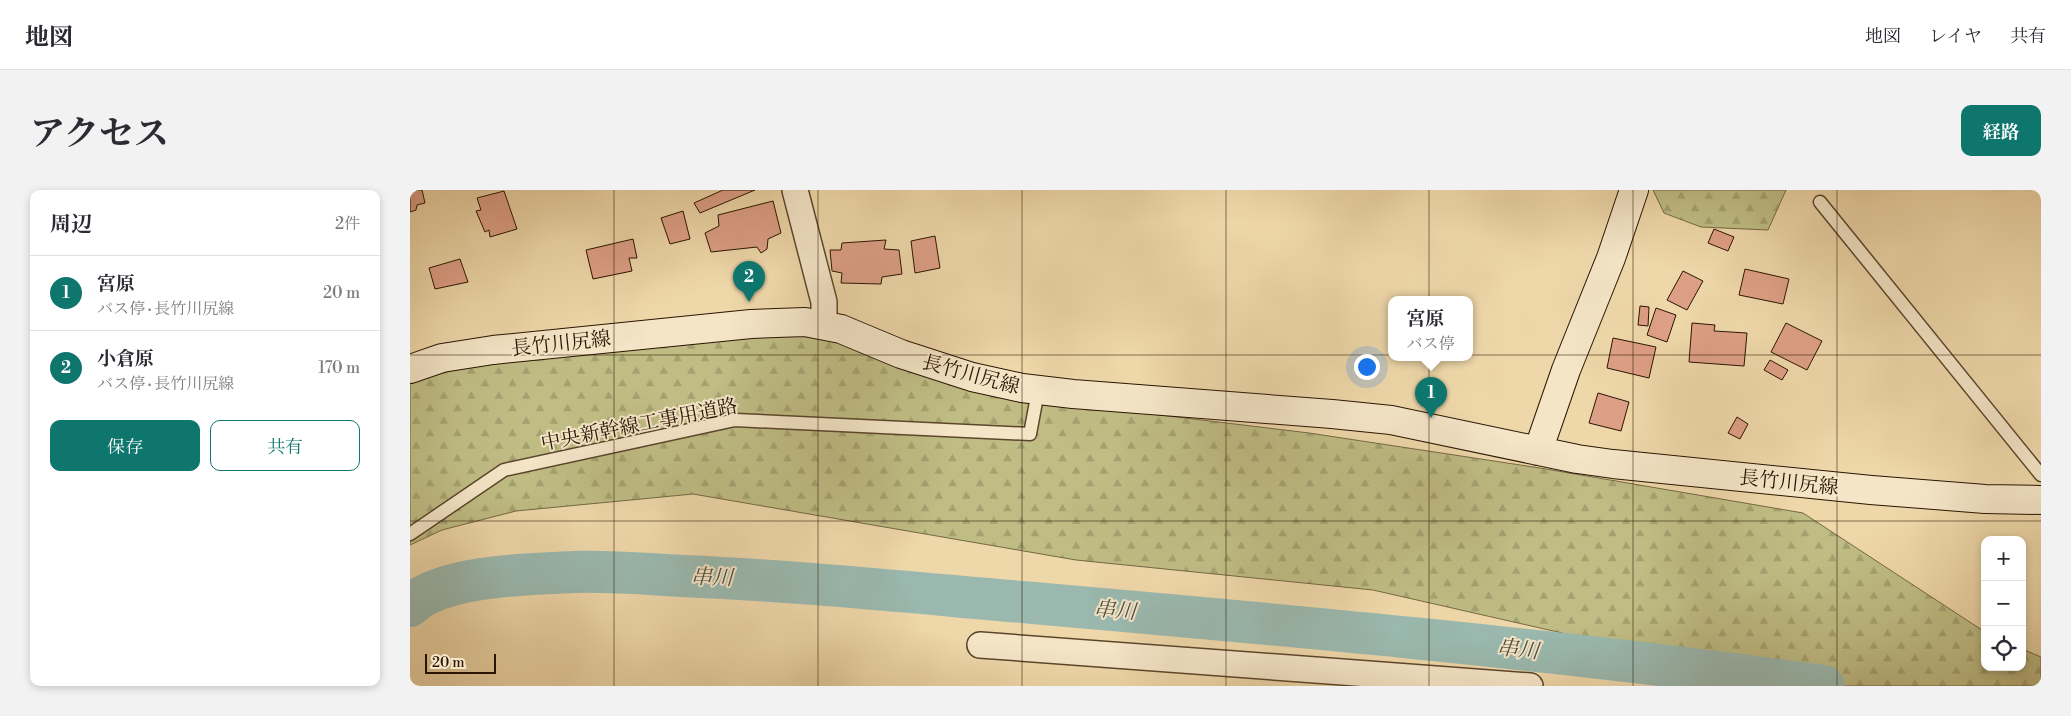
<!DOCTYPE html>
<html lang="ja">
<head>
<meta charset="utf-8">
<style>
	:root { --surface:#fff; --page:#f2f2f3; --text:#2b2b33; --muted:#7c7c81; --line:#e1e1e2; --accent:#0f766e }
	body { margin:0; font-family:"Libre Bodoni","Noto Serif JP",serif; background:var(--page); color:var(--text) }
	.controls { position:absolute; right:15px; bottom:15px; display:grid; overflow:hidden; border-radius:10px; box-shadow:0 2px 8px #0003 }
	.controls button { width:45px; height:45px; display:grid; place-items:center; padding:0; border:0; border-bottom:1px solid var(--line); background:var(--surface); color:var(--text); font:25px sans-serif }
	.scale { position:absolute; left:15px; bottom:12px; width:71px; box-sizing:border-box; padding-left:5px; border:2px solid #2a1503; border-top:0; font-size:14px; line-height:18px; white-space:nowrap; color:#2a1503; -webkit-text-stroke:4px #f4e5c7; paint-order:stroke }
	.you { position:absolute; left:956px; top:176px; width:18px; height:18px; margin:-12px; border:4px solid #fff; border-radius:50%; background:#1a73e8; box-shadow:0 0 0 8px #1a73e833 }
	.badge { display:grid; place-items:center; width:32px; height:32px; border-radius:50%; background:var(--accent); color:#fff; font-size:16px; font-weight:700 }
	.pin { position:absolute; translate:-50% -41px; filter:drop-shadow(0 1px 2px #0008) }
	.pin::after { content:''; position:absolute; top:26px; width:18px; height:15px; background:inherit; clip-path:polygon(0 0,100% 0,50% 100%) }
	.popup { position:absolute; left:978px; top:106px; width:85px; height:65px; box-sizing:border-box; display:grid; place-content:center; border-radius:10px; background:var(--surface); filter:drop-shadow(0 1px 4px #0005); font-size:16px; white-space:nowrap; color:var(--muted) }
	.popup b { font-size:19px; color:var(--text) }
	.popup::after { content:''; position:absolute; left:50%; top:100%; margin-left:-10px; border:10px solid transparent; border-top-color:var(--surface) }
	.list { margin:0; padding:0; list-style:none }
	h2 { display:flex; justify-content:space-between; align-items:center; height:65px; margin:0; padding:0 20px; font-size:21px }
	h2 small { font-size:16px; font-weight:400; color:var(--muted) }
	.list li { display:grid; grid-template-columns:32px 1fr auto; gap:15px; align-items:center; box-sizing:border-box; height:75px; padding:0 20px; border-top:1px solid var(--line) }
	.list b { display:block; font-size:19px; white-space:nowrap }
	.list p { margin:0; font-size:16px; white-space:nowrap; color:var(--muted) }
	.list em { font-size:16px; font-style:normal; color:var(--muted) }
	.actions { display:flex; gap:10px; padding:15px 20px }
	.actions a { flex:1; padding:11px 0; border:1px solid var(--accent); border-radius:10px; text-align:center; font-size:18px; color:var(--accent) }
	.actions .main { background:var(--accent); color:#fff }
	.icon { flex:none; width:28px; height:28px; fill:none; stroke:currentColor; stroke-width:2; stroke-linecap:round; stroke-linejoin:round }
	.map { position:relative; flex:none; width:1631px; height:496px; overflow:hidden; border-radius:10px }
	header { display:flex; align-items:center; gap:30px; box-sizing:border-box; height:70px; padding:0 25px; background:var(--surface); border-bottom:1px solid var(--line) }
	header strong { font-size:24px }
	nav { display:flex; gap:28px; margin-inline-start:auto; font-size:18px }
	.intro { display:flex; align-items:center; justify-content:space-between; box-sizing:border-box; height:120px; padding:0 30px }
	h1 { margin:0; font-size:35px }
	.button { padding:12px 22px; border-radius:10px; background:var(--accent); color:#fff; font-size:18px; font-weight:700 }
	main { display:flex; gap:30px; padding:0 30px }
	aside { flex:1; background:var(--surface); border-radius:10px; box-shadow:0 2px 8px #0003 }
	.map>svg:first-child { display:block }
</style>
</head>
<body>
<header>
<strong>地図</strong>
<nav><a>地図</a><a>レイヤ</a><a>共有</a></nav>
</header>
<div class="intro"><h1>アクセス</h1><a class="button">経路</a></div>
<main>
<aside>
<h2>周辺<small>2件</small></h2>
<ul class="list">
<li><span class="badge">1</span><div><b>宮原</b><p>バス停 · 長竹川尻線</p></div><em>20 m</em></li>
<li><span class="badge">2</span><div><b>小倉原</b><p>バス停 · 長竹川尻線</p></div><em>170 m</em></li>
</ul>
<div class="actions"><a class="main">保存</a><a>共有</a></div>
</aside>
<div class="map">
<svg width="1631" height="496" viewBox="0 0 1631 496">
	<defs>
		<pattern id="forest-firs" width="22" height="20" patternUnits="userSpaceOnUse" patternTransform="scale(1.25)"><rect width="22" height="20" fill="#bfbc84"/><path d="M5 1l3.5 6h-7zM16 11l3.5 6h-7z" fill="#a4a170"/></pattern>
	</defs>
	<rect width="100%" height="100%" fill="#eed7a9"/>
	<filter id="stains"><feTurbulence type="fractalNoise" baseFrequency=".004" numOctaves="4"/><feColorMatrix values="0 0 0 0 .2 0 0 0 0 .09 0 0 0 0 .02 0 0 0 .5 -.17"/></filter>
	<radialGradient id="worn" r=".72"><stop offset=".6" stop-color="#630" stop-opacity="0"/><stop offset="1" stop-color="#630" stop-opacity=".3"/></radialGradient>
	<path fill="url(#forest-firs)" stroke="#746844" d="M1243,0H1376L1358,40L1291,37L1254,23Z
		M406,144L585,205L899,243L1130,278L1393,323L1575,442V477H1612V459L1631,467V496H1352L1297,476L963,400L666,370L283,304L106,321L32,340L0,355V194L50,175L229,155Z"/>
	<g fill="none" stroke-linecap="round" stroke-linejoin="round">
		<path stroke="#9ab8ae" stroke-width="42" d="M0,416C31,385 122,384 165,382C201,381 237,384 273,386C390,391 506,403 623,413C887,436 1151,460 1414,496"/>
	</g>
	<path fill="#dd9f85" stroke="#2a1503" d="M0,0H12L15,13L7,15L6,20L0,22Z
		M313,0H345L290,23L284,13Z
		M94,1L107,39L80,47L79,40L75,42L66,21L71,20L67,8Z
		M363,11L371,43L358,49L357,59L351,63L347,57L301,62L295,43L309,36L308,25Z
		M273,21L280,49L260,54L251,28Z
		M1304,39L1324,47L1318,61L1298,53Z
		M525,46L530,78L505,83L501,51Z
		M223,49L227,68H219L222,81L183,89L176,60Z
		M476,50L474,59L489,60L492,84L472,87L471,94L431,93L432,83L422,81L420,60H431L432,53Z
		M50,69L58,92L25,99L19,78Z
		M1335,79L1379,89L1373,114L1329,105Z
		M1273,81L1293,91L1277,120L1257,110Z
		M1230,116L1239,117L1238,136L1228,135Z
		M1246,118L1266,125L1257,152L1237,145Z
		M1282,133L1305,135L1304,141L1337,143L1334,176L1279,172Z
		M1376,133L1412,151L1397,180L1361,162Z
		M1203,148L1246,157L1239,188L1197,178Z
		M1360,170L1378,180L1372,190L1354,180Z
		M1188,203L1219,212L1211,241L1179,233Z
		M1327,227L1338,234L1330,249L1318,243Z"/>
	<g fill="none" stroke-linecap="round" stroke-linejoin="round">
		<g stroke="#5b462c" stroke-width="15">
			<path id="service" d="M1410,12L1631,285
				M0,344L94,280L325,230L620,244L628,201"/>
		</g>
		<g stroke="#5b462c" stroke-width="28">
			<path id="minor" d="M385,0L414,112V135
				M570,455L1120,496"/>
		</g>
		<g stroke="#2a1503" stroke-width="30">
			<path id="secondary" d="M0,179L32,168L83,160L341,134L395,132L431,139L491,164L562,187L612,198L663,204L922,224L981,230L1167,269L1203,274L1461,300L1575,309L1631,310
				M1128,261L1156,180L1201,68L1224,0"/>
		</g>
		<use href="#service" stroke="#f4e5c7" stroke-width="12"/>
		<use href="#minor" stroke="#f4e5c7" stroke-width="25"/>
		<use href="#secondary" stroke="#f4e5c7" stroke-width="28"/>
	</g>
	<path fill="none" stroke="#2a1503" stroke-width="1" stroke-opacity="0.55" d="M204,0V496M408,0V496M612,0V496M816,0V496M1019,0V496M1223,0V496M1427,0V496M0,165H1631M0,331H1631"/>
	<g text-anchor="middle" stroke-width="4" stroke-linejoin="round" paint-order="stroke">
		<g font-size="20" fill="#2a1503" stroke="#f4e5c7">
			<text transform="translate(151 153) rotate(-6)" y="7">長竹川尻線</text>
			<text transform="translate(561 184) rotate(15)" y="7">長竹川尻線</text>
			<text transform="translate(229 234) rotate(-11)" y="7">中央新幹線工事用道路</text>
			<text transform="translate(1379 292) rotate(6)" y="7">長竹川尻線</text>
		</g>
		<g font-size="21" font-style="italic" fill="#514e3f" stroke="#f4e5c7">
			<text transform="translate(302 387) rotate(2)" y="7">串川</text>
			<text transform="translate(705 420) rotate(5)" y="7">串川</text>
			<text transform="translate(1108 459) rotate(6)" y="7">串川</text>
		</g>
	</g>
	<rect width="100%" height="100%" filter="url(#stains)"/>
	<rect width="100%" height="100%" fill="url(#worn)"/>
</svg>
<div class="controls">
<button>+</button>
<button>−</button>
<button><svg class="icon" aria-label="locate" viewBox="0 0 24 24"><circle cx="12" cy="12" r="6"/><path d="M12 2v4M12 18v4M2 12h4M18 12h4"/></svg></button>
</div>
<div class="scale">20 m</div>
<div class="you"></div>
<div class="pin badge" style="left:1021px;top:228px">1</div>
<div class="popup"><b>宮原</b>バス停</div>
<div class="pin badge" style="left:339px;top:112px">2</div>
</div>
</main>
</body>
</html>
